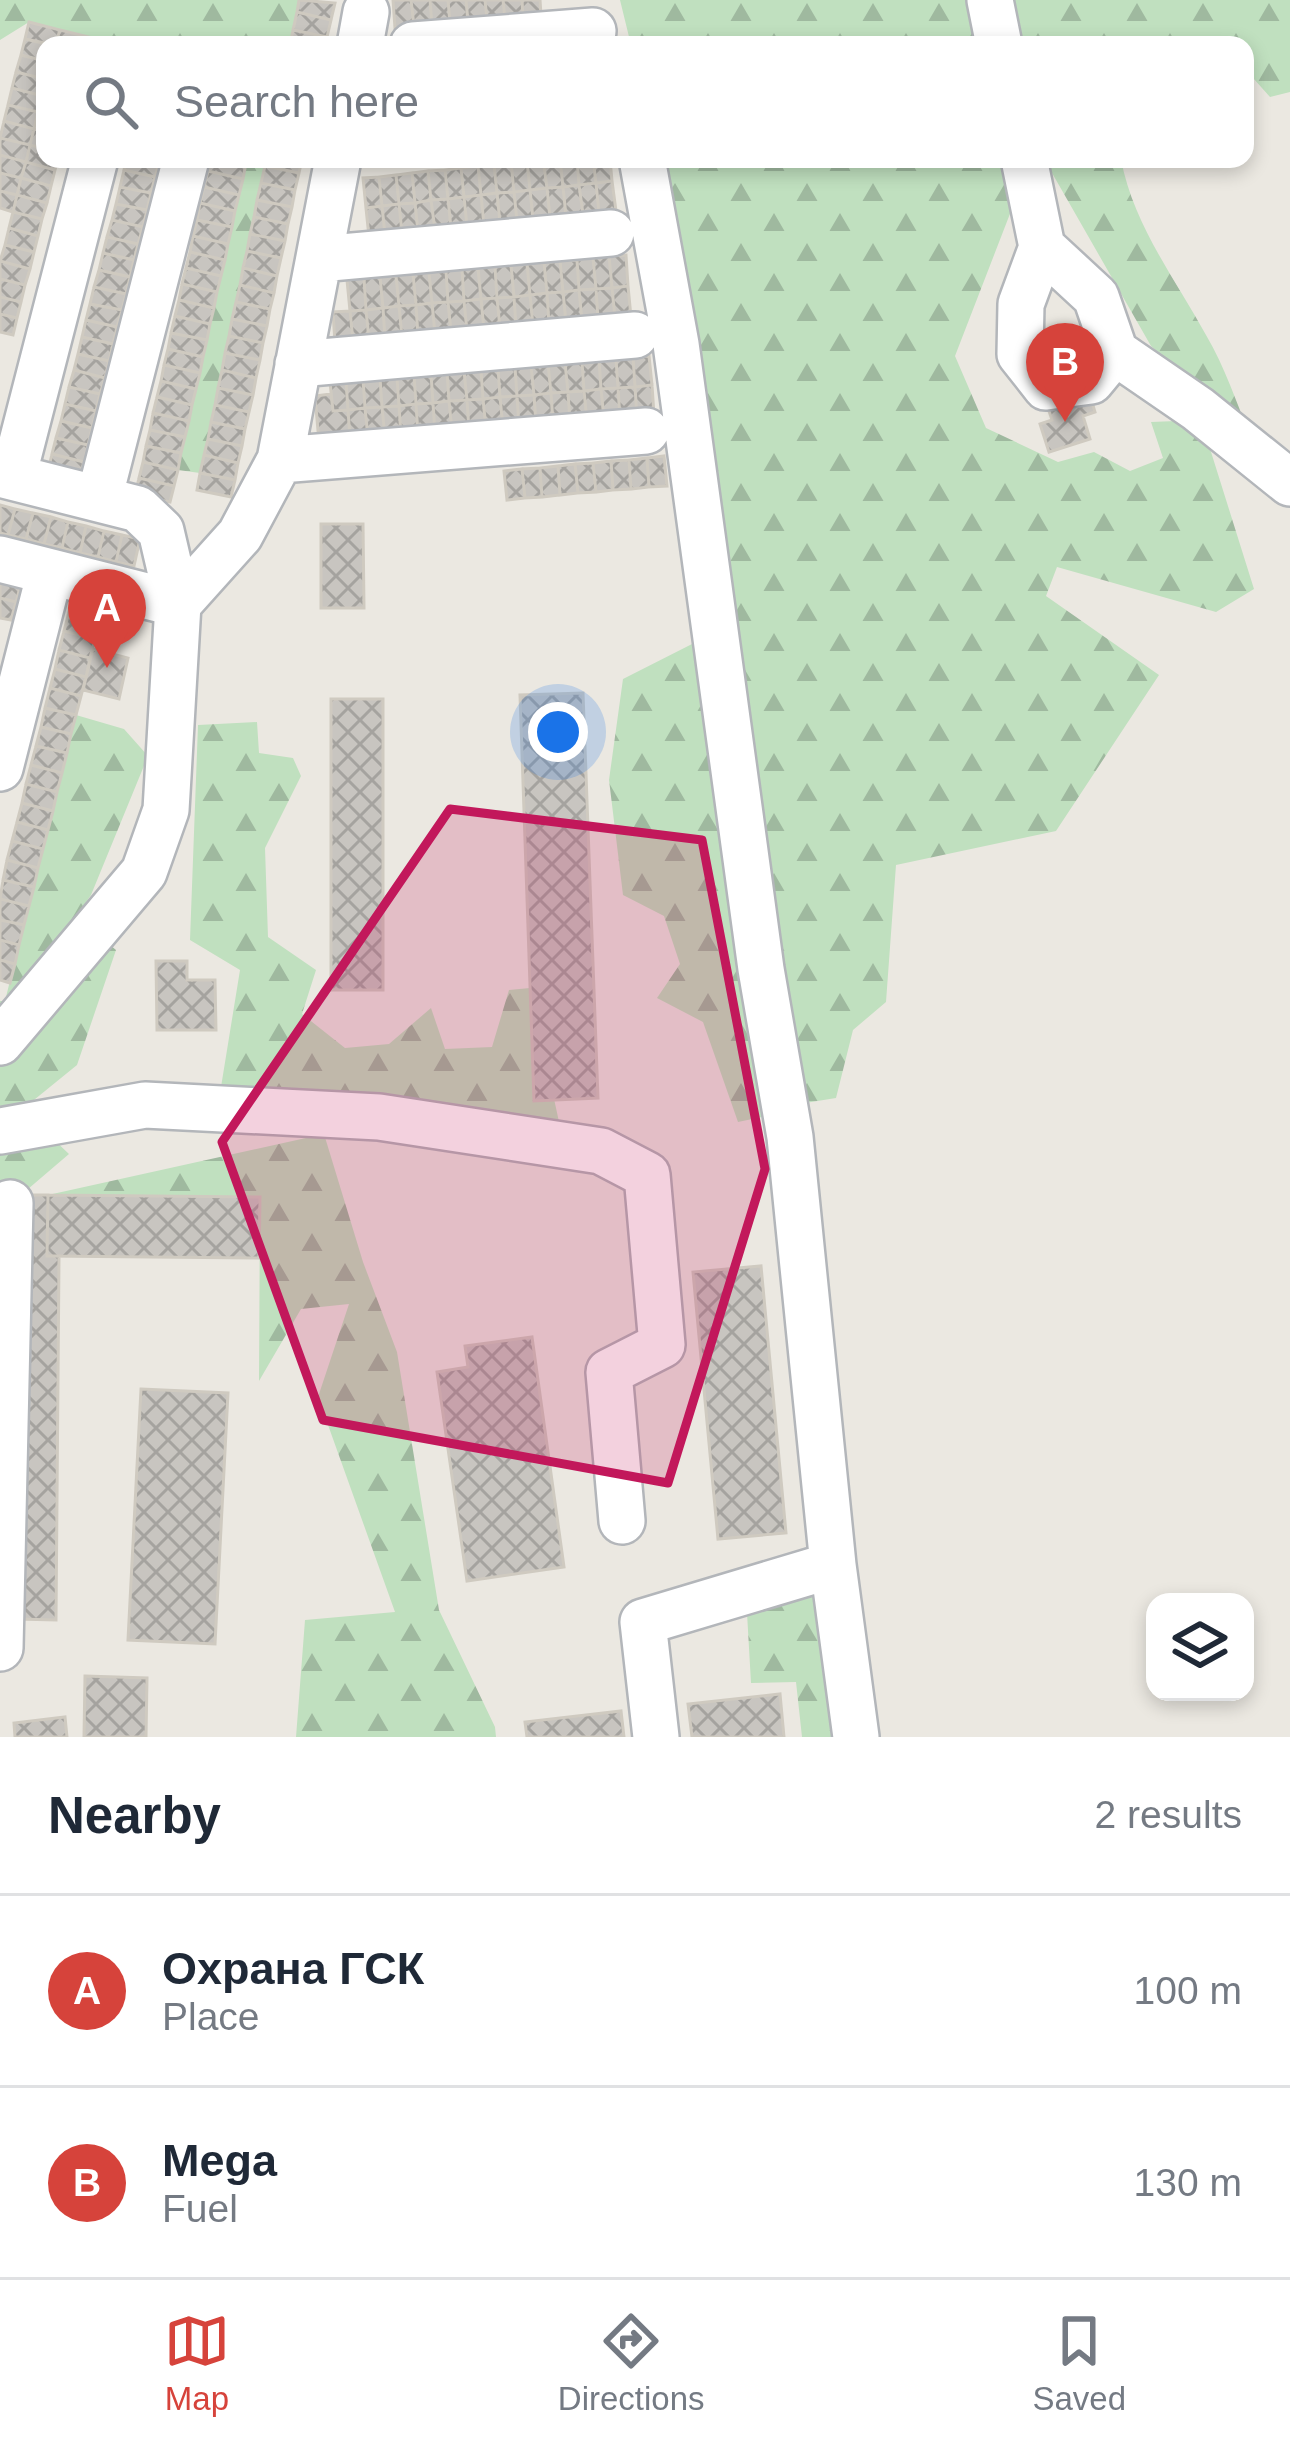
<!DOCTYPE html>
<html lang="en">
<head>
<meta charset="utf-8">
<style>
	:root { --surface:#fff; --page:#f2f2f3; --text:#1f2937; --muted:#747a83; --line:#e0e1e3; --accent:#d6433b }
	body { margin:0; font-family:Helvetica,sans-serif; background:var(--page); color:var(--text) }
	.controls { position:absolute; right:36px; bottom:36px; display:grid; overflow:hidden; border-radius:24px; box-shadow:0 6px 18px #0003 }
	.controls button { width:108px; height:108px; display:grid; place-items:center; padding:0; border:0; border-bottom:3px solid var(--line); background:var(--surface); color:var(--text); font:60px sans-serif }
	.you { position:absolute; left:558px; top:732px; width:42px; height:42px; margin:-30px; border:9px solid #fff; border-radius:50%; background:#1a73e8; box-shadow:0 0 0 18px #1a73e833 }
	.badge { display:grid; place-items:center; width:78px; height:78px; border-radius:50%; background:var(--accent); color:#fff; font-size:39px; font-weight:700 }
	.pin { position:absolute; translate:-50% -99px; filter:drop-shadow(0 3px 6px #0008) }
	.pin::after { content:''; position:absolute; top:63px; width:42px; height:36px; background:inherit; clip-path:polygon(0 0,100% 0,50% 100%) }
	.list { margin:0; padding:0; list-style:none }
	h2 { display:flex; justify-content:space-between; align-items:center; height:156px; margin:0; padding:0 48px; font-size:51px }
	h2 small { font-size:39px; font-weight:400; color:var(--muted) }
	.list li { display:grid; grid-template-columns:78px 1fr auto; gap:36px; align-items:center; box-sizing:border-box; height:192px; padding:0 48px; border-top:3px solid var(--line) }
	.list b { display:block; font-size:45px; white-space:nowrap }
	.list p { margin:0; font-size:39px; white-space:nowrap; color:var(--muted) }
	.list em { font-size:39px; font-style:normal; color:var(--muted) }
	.icon { flex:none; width:66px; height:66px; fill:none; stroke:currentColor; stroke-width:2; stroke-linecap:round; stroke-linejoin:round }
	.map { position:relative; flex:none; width:1290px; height:1737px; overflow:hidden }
	.search { position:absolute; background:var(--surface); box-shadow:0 6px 18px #0003; left:36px; right:36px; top:36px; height:132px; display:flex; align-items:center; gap:30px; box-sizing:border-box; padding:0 42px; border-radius:24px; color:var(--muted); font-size:45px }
	.sheet { height:540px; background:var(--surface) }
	nav { display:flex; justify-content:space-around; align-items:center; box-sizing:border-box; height:168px; border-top:3px solid var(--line); background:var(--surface); font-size:33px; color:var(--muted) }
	nav a { display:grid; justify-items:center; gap:6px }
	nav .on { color:var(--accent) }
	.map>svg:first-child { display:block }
</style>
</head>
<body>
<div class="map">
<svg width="1290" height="1737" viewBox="0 0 1290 1737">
	<defs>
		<pattern id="forest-firs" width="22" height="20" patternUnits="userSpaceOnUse" patternTransform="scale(3)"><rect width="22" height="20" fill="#c0e0bf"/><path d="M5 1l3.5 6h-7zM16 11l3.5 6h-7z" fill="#9fb99f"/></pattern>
		<pattern id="building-cross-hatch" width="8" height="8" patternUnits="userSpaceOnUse" patternTransform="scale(3)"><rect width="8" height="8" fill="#c8c5c0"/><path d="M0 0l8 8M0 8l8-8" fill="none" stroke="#a5a39f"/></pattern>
	</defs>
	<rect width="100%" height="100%" fill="#ebe8e1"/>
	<path fill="url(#forest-firs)" d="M0,0H299L290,45L189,42L158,36L89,37L29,22L0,40Z
		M620,0H968L978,45H631Z
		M1011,0H1290V92L1270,97L1245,69V45H1020Z
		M247,159H266L200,473L178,470Z
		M658,159H1003L1013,206L955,356L986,428L1058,462L1094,452L1130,471L1163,458L1151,422L1201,420L1254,589L1216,612L1057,567L1046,596L1159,675L1056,831L896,865L886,1002L853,1030L836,1098L799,1104Z
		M1044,159H1121C1133,224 1174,277 1206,335C1225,367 1237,404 1251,438L1151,346Z
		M696,642L767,1116L738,1122L703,1022L657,998L680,964L664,916L623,895L609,780L623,679Z
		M76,715L124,729L148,756L91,895L0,1024V1001H5Z
		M257,722L259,753L293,758L301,776L265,848L268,937L316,970L302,1014L345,1048L389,1044L431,1008L445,1049L492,1047L509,990L530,988L561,1131L221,1087L240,970L190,940L198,725Z
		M104,940L116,950L77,1065L13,1117L0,1116V1066Z
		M324,1134L363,1262L397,1352L439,1610L495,1727L496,1737H296L305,1620L395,1612L318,1397L349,1304L301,1309L259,1381L260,1197L48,1195Z
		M49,1135L69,1154L21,1195H0V1142Z
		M810,1593L829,1607L841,1737H802L796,1682L751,1683L747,1613Z"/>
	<path fill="url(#building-cross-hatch)" stroke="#cfcac0" stroke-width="3" d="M299,0L335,3L331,20L297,12Z
		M393,0H411L414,26L395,28Z
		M411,0H430L432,25L414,26Z
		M430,0H448L450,23L432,25Z
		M448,0H466L468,22L450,23Z
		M466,0H485L487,20L468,22Z
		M485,0H503L505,19L487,20Z
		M503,0H522L523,17L505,19Z
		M522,0H540L541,15L523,17Z
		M297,12L331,20L327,37L293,30Z
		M29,22L60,30L55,45L25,39Z
		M60,30L89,37L87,45H55Z
		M293,30L327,37L326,45H290Z
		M25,39L51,45H45V61L21,55Z
		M21,55L45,61V79L16,72Z
		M16,72L45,79L43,96L12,88Z
		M12,88L43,96L38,112L8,105Z
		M8,105L38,112L34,129L4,121Z
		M4,121L34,129L30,145L0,138Z
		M34,129L45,131V149L30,145Z
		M0,138L30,145L26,162L0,155Z
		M30,145L45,149V159H58L55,170L26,162Z
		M0,155L26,162L21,178L0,173Z
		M127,159L160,160L155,177L124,170Z
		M210,159L246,163L243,179L208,171Z
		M266,159H302L299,173L265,166Z
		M543,159H560L563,187L547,188Z
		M543,159L547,188L530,190L527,161Z
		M560,159H577L579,185L563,187Z
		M577,159H593L596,183L579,185Z
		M593,159H610L612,181L596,183Z
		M527,161L530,190L514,192L511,162Z
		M26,162L55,170L51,186L21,178Z
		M511,162L514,192L497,193L494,165Z
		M494,165L497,193L481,195L478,166Z
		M265,166L299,173L295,190L261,183Z
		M478,166L481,195L464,197L461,168Z
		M461,168L464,197L448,199L445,170Z
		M124,170L155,177L151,193L120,187Z
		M445,170L448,199L431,200L428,171Z
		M208,171L243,179L239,195L204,187Z
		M428,171L431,200L415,203L412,173Z
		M0,173L21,178L17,195L0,191Z
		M412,173L415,203L399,204L396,175Z
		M396,175L399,204L382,206L379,177Z
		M379,177L382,206L366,208L363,178Z
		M21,178L51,186L47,203L17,195Z
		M612,181L616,211L599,213L596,183Z
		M261,183L295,190L292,207L257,200Z
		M596,183L599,213L583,214L579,185Z
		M579,185L583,214L566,216L563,187Z
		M120,187L151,193L147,210L116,204Z
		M204,187L239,195L235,211L200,203Z
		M563,187L566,216L550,218L547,188Z
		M547,188L550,218L533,219L530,190Z
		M530,190L533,219L517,221L514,192Z
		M0,191L17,195L13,212L0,208Z
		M514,192L517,221L500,223L497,193Z
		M497,193L500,223L484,225L481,195Z
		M17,195L47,203L42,219L13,212Z
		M481,195L484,225L467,226L464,197Z
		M464,197L467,226L451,228L448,199Z
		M448,199L451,228L435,230L431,200Z
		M257,200L292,207L288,224L254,217Z
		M431,200L435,230L418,232L415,203Z
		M200,203L235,211L232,227L197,220Z
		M415,203L418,232L402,233L399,204Z
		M116,204L147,210L143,227L112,220Z
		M399,204L402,233L385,235L382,206Z
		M382,206L385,235L369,237L366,208Z
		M13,212L42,219L38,236L9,228Z
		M254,217L288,224L285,241L250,234Z
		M112,220L143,227L138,244L107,237Z
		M197,220L232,227L228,244L193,236Z
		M9,228L38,236L34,252L5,245Z
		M250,234L285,241L281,258L247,251Z
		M193,236L228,244L225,260L190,252Z
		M107,237L138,244L134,260L103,253Z
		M5,245L34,252L30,269L0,261Z
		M247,251L281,258L277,276L243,268Z
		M190,252L225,260L221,276L186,268Z
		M103,253L134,260L130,277L99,270Z
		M626,255L628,286L612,288L609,256Z
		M609,256L612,288L596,289L593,258Z
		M593,258L596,289L579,290L577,260Z
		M577,260L579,290L563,292L560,261Z
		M0,261L30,269L25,285L0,279Z
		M560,261L563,292L547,293L544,263Z
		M544,263L547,293L530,295L527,264Z
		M527,264L530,295L514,297L511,265Z
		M511,265L514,297L497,298L495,267Z
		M495,267L497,298L481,299L478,268Z
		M186,268L221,276L217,292L182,284Z
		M243,268L277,276L274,293L240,285Z
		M478,268L481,299L464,301L462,269Z
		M462,269L464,301L448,302L446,271Z
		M99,270L130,277L126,294L94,287Z
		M446,271L448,302L432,303L429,273Z
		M429,273L432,303L416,305L413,274Z
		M413,274L416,305L399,306L396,276Z
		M396,276L399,306L383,308L380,277Z
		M380,277L383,308L366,310L364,278Z
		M364,278L366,310L350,311L347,280Z
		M0,279L25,285L21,302L0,297Z
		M182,284L217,292L214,308L179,300Z
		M240,285L274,293L270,309L236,302Z
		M628,286L631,317L615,318L612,288Z
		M94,287L126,294L122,310L90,304Z
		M612,288L615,318L598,319L596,289Z
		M596,289L598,319L582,321L579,290Z
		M579,290L582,321L566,323L563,292Z
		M563,292L566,323L549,324L547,293Z
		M547,293L549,324L533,326L530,295Z
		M530,295L533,326L516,327L514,297Z
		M0,297L21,302L17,318L0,314Z
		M514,297L516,327L500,328L497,298Z
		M497,298L500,328L484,330L481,299Z
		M481,299L484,330L467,331L464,301Z
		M179,300L214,308L210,324L175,316Z
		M464,301L467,331L451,332L448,302Z
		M236,302L270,309L267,326L232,319Z
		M448,302L451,332L435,334L432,303Z
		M432,303L435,334L418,336L416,305Z
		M90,304L122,310L117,327L86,320Z
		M416,305L418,336L402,337L399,306Z
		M399,306L402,337L385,339L383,308Z
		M383,308L385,339L369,340L366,310Z
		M366,310L369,340L353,341L350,311Z
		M350,311L353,341L335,343L333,312Z
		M0,314L17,318L13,335L0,332Z
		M175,316L210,324L207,340L171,333Z
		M232,319L267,326L263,343L229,336Z
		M86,320L117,327L113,344L82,337Z
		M171,333L207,340L203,357L168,349Z
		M229,336L263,343L260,360L225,353Z
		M82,337L113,344L109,361L78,354Z
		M168,349L203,357L200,373L164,365Z
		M225,353L260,360L256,378L222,370Z
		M78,354L109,361L105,378L74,370Z
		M649,356L652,385L635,387L633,357Z
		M633,357L635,387L618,388L616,359Z
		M616,359L618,388L601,389L599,360Z
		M599,360L601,389L584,391L582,362Z
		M582,362L584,391L568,392L565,363Z
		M565,363L568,392L551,393L548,364Z
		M548,364L551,393L534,395L531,366Z
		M164,365L200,373L196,389L161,381Z
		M531,366L534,395L517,396L515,367Z
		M515,367L517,396L500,397L498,368Z
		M498,368L500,397L483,399L481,370Z
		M74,370L105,378L100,394L69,387Z
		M222,370L256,378L253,395L218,388Z
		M481,370L483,399L467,400L464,371Z
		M464,371L467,400L449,401L447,372Z
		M447,372L449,401L433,403L431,374Z
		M431,374L433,403L416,404L414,375Z
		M414,375L416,404L399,406L397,377Z
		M397,377L399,406L382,407L380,378Z
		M380,378L382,407L365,408L363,379Z
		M363,379L365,408L348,410L346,381Z
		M161,381L196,389L192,405L157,397Z
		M346,381L348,410L333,411L330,382Z
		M652,385L654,415L637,417L635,387Z
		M69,387L100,394L96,411L65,404Z
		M635,387L637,417L620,418L618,388Z
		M218,388L253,395L249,412L215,405Z
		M618,388L620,418L604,419L601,389Z
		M601,389L604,419L587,421L584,391Z
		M584,391L587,421L570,422L568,392Z
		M568,392L570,422L553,423L551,393Z
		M1089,392L1095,412L1083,416L1090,439L1049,452L1040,424L1052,420L1047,405Z
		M551,393L553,423L536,424L534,395Z
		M331,394L333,411L348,410L350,439L319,442L315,396Z
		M534,395L536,424L519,426L517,396Z
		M517,396L519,426L503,428L500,397Z
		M157,397L192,405L189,421L153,413Z
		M500,397L503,428L486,429L483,399Z
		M483,399L486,429L469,430L467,400Z
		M467,400L469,430L452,431L449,401Z
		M449,401L452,431L435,433L433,403Z
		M433,403L435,433L418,434L416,404Z
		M65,404L96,411L92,428L61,421Z
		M416,404L418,434L401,435L399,406Z
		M215,405L249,412L245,429L211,422Z
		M399,406L401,435L385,437L382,407Z
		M382,407L385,437L368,438L365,408Z
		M365,408L368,438L350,439L348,410Z
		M153,413L189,421L185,437L150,430Z
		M61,421L92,428L88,445L56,438Z
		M211,422L245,429L242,446L208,439Z
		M150,430L185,437L181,453L146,446Z
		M56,438L88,445L84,462L52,454Z
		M208,439L242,446L238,463L204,455Z
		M146,446L181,453L178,470L143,462Z
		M52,454L84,462L79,479L48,471Z
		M204,455L238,463L235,480L200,473Z
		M664,456L667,486L649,487L647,458Z
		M647,458L649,487L631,489L629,460Z
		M629,460L631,489L613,490L611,461Z
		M611,461L613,490L596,492L593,463Z
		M143,462L178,470L174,486L139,478Z
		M593,463L596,492L578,493L575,464Z
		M575,464L578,493L560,495L558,466Z
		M558,466L560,495L542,497L540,468Z
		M540,468L542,497L525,498L522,469Z
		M522,469L525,498L507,500L504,471Z
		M200,473L235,480L231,497L197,490Z
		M139,478L174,486L170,502L135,495Z
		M0,505L15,509L8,535L0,533Z
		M15,509L33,513L26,539L8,535Z
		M33,513L51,517L44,544L26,539Z
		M51,517L68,522L62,548L44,544Z
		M68,522L86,526L80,553L62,548Z
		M321,524H363L364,608H321Z
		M86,526L104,531L98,557L80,553Z
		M104,531L122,535L116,562L98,557Z
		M122,535L140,539L134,566L116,562Z
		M0,578L21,584L16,602L0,598Z
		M74,593L105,601L100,620L69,612Z
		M0,598L16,602L11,620L0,618Z
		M69,612L100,620L95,639L64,631Z
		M64,631L95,639L90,658L59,650Z
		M93,649L128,658L119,699L83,690Z
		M59,650L90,658L86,677L55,669Z
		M55,669L86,677L81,696L50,688Z
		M50,688L81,696L76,715L45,708Z
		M583,693L598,1098L534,1101L520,695Z
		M331,699H383V990H331Z
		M45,708L76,715L71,734L41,727Z
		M41,727L71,734L67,753L36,746Z
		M36,746L67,753L62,773L31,765Z
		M31,765L62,773L57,792L26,784Z
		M26,784L57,792L53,811L22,803Z
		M22,803L53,811L48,830L17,822Z
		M17,822L48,830L43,849L12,841Z
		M12,841L43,849L38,868L7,860Z
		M7,860L38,868L34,887L3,880Z
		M3,880L34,887L29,906L0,899Z
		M0,899L29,906L24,925L0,920Z
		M0,920L24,925L19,945L0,940Z
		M0,940L19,945L15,964L0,960Z
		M0,960L15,964L10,983L0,980Z
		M156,961H187V980H215L216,1030H157Z
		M21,1195H48L47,1256H59L56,1620L17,1619Z
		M48,1195L260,1197L259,1258L47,1256Z
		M761,1266L786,1533L718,1539L693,1272Z
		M532,1337L564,1567L467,1581L437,1372L468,1367L465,1346Z
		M141,1389L228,1393L215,1644L128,1640Z
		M85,1676L147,1678L146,1737H84Z
		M780,1694L784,1737H692L688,1704Z
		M621,1711L624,1737H527L525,1722Z
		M65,1717L67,1737H15L14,1723Z"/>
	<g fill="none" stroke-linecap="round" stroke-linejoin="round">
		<g stroke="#b3b6ba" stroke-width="50">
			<path id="minor" d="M990,0L999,45
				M360,45L366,12
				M413,45L593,31
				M642,159L676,344L761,969L790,1137L833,1565L856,1737
				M1024,159L1042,247L1021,304L1020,354L1046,387L1091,381L1115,352L1096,297L1042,247
				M319,259L611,233
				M1115,352L1198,409L1290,483
				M298,364L635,335
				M280,460L646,431
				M0,474L138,509L161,531L178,604L240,535L280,460L338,159
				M13,477L95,159
				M99,499L186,159
				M0,559L178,604L166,810L144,872L0,1042
				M0,768L50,572
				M0,1131L145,1105L379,1117L601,1151L647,1175L662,1345L609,1372L622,1521
				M0,1648L10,1203
				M656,1737L643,1622L833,1565"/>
		</g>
		<use href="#minor" stroke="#fff" stroke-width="45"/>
	</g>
	<path fill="#c2185b" fill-opacity="0.2" stroke="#c2185b" stroke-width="9" stroke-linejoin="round" d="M450,809L702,840L765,1169L668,1483L323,1420L222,1142Z"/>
</svg>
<div class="controls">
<button><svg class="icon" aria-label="layers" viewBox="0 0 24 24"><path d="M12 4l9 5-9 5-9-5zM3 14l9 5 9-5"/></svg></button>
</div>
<div class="you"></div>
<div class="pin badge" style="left:107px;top:668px">A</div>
<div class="pin badge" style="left:1065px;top:422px">B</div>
<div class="search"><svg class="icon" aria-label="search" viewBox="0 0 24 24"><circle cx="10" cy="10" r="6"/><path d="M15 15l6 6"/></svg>Search here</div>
</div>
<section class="sheet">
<h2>Nearby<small>2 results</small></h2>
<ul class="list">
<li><span class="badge">A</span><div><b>Охрана ГСК</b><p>Place</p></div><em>100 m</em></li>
<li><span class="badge">B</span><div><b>Mega</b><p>Fuel</p></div><em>130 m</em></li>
</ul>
</section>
<nav>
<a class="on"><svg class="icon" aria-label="map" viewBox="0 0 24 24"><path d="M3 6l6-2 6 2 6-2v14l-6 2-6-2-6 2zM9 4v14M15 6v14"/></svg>Map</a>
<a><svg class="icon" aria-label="directions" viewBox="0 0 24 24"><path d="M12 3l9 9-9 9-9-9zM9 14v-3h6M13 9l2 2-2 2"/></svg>Directions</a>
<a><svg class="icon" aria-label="saved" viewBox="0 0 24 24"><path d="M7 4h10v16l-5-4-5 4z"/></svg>Saved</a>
</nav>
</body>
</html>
